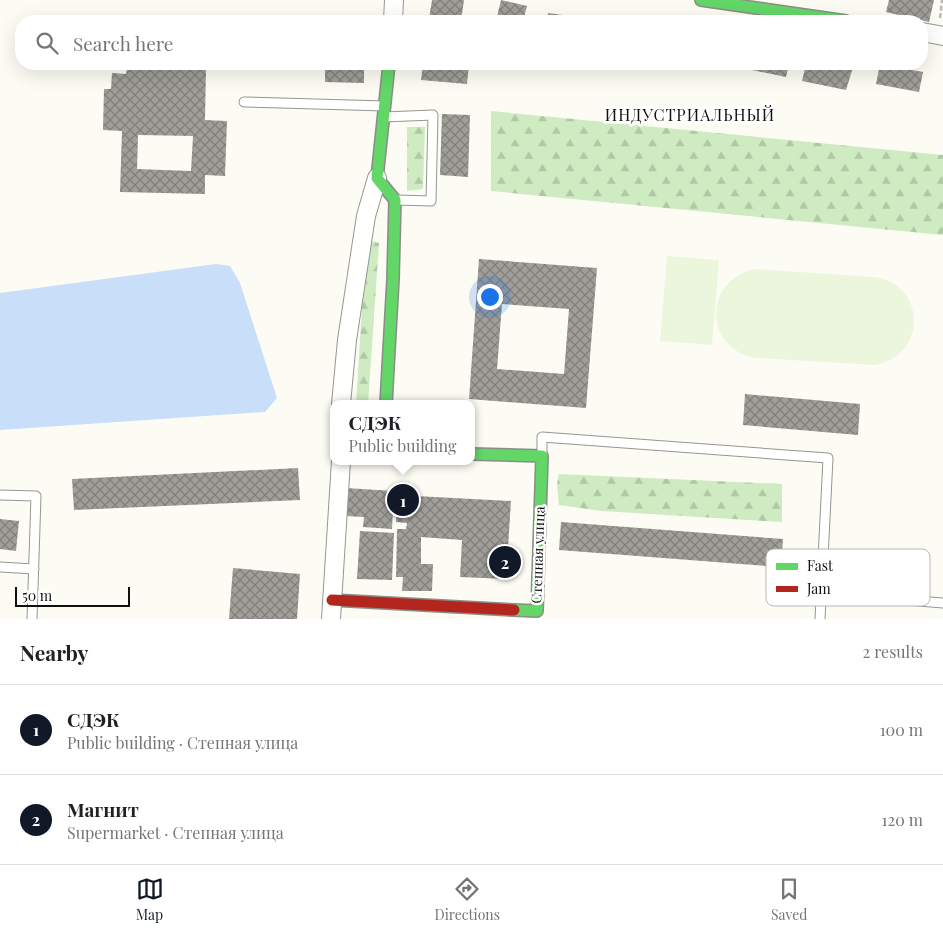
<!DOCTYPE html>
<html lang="en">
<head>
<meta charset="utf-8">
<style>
	:root { --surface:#fff; --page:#f2f2f2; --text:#202124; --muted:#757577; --line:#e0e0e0; --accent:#111827 }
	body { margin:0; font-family:"Playfair Display",serif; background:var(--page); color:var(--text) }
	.scale { position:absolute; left:15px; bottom:12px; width:115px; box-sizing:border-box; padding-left:5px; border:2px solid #0f0f0f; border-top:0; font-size:14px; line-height:18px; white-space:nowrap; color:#0f0f0f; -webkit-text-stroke:4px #fff; paint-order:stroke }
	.you { position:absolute; left:489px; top:296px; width:18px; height:18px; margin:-12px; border:4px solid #fff; border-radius:50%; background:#1a73e8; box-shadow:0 0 0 8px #1a73e833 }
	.badge { display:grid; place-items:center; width:32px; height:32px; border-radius:50%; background:var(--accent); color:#fff; font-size:16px; font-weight:700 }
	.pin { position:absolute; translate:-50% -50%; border:2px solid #fff; box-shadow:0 1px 5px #0006 }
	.popup { position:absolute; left:330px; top:400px; width:145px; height:65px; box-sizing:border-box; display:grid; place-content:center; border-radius:10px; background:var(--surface); filter:drop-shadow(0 1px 4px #0005); font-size:16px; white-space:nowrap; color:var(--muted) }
	.popup b { font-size:19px; color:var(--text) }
	.popup::after { content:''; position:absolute; left:50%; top:100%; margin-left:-10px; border:10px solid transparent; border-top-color:var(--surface) }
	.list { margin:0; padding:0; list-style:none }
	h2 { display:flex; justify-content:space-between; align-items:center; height:65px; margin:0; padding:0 20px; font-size:21px }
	h2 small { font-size:16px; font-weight:400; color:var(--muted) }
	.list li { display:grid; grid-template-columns:32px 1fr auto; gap:15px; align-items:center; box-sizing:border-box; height:90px; padding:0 20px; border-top:1px solid var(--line) }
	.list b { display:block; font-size:19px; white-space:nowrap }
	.list p { margin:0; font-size:16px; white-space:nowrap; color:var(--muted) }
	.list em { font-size:16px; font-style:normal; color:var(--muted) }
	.icon { flex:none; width:28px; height:28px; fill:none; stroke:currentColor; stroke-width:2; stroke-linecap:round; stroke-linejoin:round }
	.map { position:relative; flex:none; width:943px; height:619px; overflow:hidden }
	.search { position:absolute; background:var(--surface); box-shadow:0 5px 20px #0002; left:15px; right:15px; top:15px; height:55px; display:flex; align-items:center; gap:12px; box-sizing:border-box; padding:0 18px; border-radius:20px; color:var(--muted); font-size:19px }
	.sheet { height:245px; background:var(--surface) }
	nav { display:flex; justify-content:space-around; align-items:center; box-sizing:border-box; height:70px; border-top:1px solid var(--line); background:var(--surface); font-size:14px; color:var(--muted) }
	nav a { display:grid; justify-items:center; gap:2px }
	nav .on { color:var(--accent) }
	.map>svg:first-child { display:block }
</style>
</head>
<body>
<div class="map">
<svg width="943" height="619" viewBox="0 0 943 619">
	<defs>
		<pattern id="forest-firs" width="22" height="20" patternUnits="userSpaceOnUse" patternTransform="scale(1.25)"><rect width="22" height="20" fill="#ceebc1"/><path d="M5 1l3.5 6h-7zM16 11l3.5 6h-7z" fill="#b0c8a5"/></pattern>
		<pattern id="building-cross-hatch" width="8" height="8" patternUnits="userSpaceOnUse" patternTransform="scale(1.25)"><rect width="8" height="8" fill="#a09e99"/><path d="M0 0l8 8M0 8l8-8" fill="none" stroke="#817f7b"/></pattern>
	</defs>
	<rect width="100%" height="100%" fill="#fcfcf4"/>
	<path fill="url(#forest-firs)" d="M491,111L943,155V235L491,191Z
		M407,127H425L423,189L407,191Z
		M371,241L379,243L368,404H356L363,292Z
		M559,474L782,484V522L602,511L559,505L557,484Z"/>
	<path fill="#ebf6dd" d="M667,256L719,260L712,345L660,341Z
		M755,269L874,277C927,284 927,356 875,365L756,358C703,349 703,280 755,269Z"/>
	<path fill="#c9def8" d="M216,264L230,266L240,283L277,398L265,412L0,430V293Z"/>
	<path fill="url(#building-cross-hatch)" fill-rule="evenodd" d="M432,0H464L461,21H444L429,19Z
		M501,0L527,6L523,21H496Z
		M889,0H934L929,22L886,12Z
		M548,13L578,17L577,21H547Z
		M423,64H469L467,84L421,80Z
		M754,64H789L786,77L752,70Z
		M806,64H854L846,90L802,81Z
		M880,64L923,72L919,92L876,84Z
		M325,67L364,68V83L325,82Z
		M127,68L206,70L205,120L227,121L225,176L205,175V194L120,192L122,131L103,130L104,89H111L112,73L126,74ZM138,135L193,136L191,171L137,169Z
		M442,114L470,115L468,177L440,175Z
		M479,259L597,268L586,408L469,399ZM502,304L569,309L564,374L497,369Z
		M745,394L860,404L858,435L743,425Z
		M298,468L300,500L74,510L72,479Z
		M346,488L394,491L392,529L363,527L364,517L345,516Z
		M397,495L511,501L506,579L460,577L462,540L421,537V564H433L432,591H402L403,577H396L397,529H406L407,523L396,522Z
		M0,519L19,521L16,551L0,549Z
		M561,522L783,539L781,567L559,550Z
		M360,531L394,533L392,580L357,579Z
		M233,568L300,574L297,619H229Z"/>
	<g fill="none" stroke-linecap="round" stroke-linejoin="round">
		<g stroke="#969692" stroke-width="11">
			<path id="lane" d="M244,102L385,106
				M384,117L433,115L431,201L396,200
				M542,456V437L828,458L820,619
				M0,495L36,496L32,619
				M0,567L34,569
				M821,593L943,603"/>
		</g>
		<g stroke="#969692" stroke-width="20">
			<path id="street" d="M393,21L394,0
				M922,32L943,36
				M341,404L347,340L366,216L377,178
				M331,619L341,461"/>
		</g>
		<g stroke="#8c8c89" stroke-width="14">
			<path id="fast" d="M701,0L846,21
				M386,404L393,279L395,200L377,178L389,64
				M472,454L542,456L537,611L514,610"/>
		</g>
		<g stroke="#8c8c89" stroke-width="14">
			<path id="jam" d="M332,600L514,610"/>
		</g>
		<path stroke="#b9b9b8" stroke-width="2.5" stroke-dasharray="5 2.5" stroke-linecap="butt" d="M940,18L942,0"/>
		<use href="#lane" stroke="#fffffd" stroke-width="9"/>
		<use href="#street" stroke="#fffffd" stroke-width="18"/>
		<use href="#fast" stroke="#63d668" stroke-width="11"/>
		<use href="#jam" stroke="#b3261e" stroke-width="11"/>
	</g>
	<g text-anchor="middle" stroke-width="5" stroke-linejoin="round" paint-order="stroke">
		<g font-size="14" fill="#0f0f0f" stroke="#fff">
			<text transform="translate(538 555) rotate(-88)" y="5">Степная улица</text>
		</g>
		<g font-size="16" letter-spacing="1" fill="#0f0f0f" stroke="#fff">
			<text x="690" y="121">ИНДУСТРИАЛЬНЫЙ</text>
		</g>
	</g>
	<rect x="766" y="549" width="164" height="57" rx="8" fill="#fff" stroke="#b7b7b7" stroke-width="1"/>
	<rect x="776" y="563" width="22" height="7" fill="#63d668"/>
	<rect x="776" y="586" width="22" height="6" fill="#b3261e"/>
	<g font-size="14" fill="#0f0f0f">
		<text x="807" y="571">Fast</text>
		<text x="807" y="594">Jam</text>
	</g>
</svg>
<div class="scale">50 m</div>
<div class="you"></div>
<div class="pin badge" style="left:403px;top:500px">1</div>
<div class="popup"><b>СДЭК</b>Public building</div>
<div class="pin badge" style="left:505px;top:562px">2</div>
<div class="search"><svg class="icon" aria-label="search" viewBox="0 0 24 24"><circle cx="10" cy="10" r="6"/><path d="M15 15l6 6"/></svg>Search here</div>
</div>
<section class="sheet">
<h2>Nearby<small>2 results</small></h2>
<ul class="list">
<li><span class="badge">1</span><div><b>СДЭК</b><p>Public building · Степная улица</p></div><em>100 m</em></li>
<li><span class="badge">2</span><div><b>Магнит</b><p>Supermarket · Степная улица</p></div><em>120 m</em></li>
</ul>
</section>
<nav>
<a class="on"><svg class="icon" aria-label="map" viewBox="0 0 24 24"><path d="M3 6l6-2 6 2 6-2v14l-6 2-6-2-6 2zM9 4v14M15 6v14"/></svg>Map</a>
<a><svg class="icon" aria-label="directions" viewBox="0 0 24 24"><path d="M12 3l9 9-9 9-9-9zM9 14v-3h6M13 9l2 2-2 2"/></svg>Directions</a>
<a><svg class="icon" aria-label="saved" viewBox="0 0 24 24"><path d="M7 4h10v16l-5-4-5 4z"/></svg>Saved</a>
</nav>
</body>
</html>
